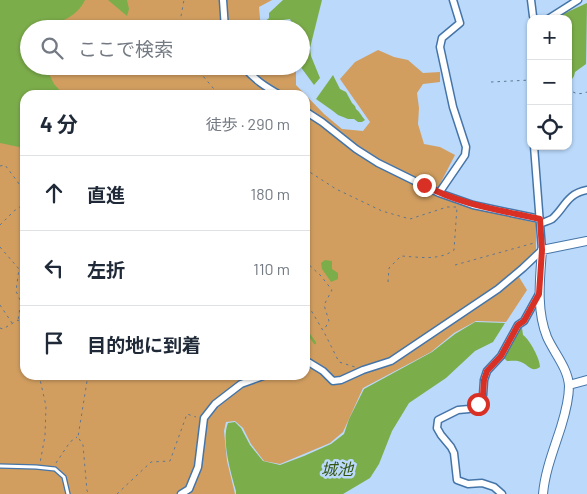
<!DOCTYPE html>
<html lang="ja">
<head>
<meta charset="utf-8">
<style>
	:root { --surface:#fff; --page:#f2f2f3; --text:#1f2937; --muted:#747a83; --line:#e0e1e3 }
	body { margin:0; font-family:Barlow,"Noto Sans JP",sans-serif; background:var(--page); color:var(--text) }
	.controls { position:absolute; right:15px; top:15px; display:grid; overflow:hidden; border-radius:10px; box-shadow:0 1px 4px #0004 }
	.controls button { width:45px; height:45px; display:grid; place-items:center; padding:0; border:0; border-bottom:1px solid var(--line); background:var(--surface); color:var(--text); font:25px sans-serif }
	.stop { position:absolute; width:15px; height:15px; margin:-11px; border:4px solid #d93025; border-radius:50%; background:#fff }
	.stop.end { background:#d93025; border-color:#fff; box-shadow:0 1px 5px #0008 }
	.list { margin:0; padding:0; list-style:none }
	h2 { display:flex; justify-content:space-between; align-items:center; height:65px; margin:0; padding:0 20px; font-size:21px }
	h2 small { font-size:16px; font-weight:400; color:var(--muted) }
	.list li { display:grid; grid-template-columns:32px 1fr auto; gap:15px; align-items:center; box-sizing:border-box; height:75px; padding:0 20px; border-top:1px solid var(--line) }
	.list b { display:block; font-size:19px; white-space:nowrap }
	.list em { font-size:16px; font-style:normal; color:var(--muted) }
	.icon { flex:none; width:28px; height:28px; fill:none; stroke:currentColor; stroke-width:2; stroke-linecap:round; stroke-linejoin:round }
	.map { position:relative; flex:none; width:587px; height:494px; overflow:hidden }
	.search { position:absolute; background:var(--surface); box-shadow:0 1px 4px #0004; left:20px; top:20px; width:290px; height:55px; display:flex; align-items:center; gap:12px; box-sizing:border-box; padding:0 18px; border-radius:28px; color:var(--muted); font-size:19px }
	.panel { position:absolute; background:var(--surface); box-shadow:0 1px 4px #0004; left:20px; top:90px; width:290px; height:290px; border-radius:15px }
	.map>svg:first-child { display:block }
</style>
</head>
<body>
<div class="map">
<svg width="587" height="494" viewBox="0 0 587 494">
	<rect width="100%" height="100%" fill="#bad9fb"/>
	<path fill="#d19e60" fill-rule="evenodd" d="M0,0H272L259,7L261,29H29V66H296V85L324,114L342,129L363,131L370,122L340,79L355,62L378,50L394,57L408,60L423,73L440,72V82L423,84L417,93L419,108L418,124L424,144L440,147L455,155L439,186L438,195L457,204L536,223V261L519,277L527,290L506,322L476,321L454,333L431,352L363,388L343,432L330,443L280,464L264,461L251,444L243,428L235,421L226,422L224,431L227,461L235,494H0ZM25,95H305V375H25Z"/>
	<path fill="#7cad4b" d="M0,0H85C77,17 62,21 46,27L44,29H29V66H45L54,84L64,95H25V156L19,147L0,143Z
		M108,0H127L129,9L127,16Z
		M283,0H322L310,48L311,56L320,78L314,85L300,66H301V29H295L290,19L276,21L271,24L265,27L262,24L269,18V13Z
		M587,3L586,64L575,72L574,76L570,82L568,81V19H552Z
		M333,75L340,89L346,92L352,103L355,106L356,109C360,112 362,117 365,120L362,122H358L354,119H348L338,115L333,111L316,99Z
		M325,260L332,261V269L338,273V279L331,282L322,269L321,263Z
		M475,322L505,323L493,342L475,351L446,378L409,403L392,431L379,464L370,478L343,494H236V491C231,473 221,440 228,423L235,422L241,428L250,445L263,461L280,465L304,456L331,444L344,434L349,419L364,389L432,352L455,334Z
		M520,327L522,328L523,335C530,340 540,359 540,367C531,373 529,365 521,362C517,360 512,361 507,361L503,357Z"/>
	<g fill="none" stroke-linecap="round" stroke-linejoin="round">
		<path stroke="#7cad4b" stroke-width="2.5" d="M305,329L315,343"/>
		<g stroke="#4575a8" stroke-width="5.5">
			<path id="service" d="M0,466L36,467L55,469L64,477L68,494"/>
		</g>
		<g stroke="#4575a8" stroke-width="9">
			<path id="minor" d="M223,0L225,29
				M531,0L533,16L535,19
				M548,19L578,0
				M243,66C255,80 264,86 280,95
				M305,111L322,122L356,149L378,163L439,193L473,205L540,219
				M439,193L465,155L466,147L453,107L440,47L442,38L460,23L453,0
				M540,224C544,222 548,221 552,219C565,208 566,194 587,190
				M305,360L323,371L333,381L341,380L363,370L391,361L498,289L523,268L542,250L534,146
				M181,494L189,489L198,467L204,418L215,404L241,384L266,375
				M502,494L494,487L482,483L468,484L457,480L454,453L451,447L441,435L437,428L438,420L458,410L469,409L478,404L483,395L484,380L487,371L501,356L518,325L524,321L539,294"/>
		</g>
		<g stroke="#4575a8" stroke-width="10">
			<path id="tertiary" d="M569,385L587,380
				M543,494C545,471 554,449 561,427C565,414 569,400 569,386C568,368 554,353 547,337C536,310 540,278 542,250L587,241"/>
		</g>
		<path stroke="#5e7793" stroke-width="1" stroke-dasharray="2.5 4" stroke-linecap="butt" d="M179,29V27L184,0
			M196,66L203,76L219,95
			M491,82L531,80
			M568,88C574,94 579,95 587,92
			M0,166L5,165L17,181L25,193
			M305,169L336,189L382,211L410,219L447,207H456
			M0,225L14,211L24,204L25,198
			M0,247L19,269L16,291L21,302L18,320
			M305,261L321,276L332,290L324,305L329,321L324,330
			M455,265L534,243
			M388,282L389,268L401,256C419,257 439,261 454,250L457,207
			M305,300L325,334L339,362L355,367
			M0,305L12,323
			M0,328L3,329L18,320L25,325
			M39,375L46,406L45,436L40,463
			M88,375L78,437L83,445L87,491L90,494
			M56,463L70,442L77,437
			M117,494L151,462L170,461L187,414L196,417"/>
		<use href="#service" stroke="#fff" stroke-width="3"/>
		<use href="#minor" stroke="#fff" stroke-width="6"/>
		<use href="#tertiary" stroke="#fff" stroke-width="8"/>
	</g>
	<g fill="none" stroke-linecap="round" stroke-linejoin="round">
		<path stroke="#d93025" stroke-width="6" d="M424,185C461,205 500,210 540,219L542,250L539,294L524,321L518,325L501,356L487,371L484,380L483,395L478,404"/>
	</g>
	<g text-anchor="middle" stroke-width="5" stroke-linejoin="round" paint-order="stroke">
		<g font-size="16" font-style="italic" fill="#365610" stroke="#bad9fb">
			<text x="337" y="475">城池</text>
		</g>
	</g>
</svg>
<div class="controls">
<button>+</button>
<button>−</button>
<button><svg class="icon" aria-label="locate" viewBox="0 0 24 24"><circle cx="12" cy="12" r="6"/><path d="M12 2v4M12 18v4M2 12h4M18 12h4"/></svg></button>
</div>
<div class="stop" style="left:478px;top:404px"></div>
<div class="stop end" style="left:424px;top:185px"></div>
<div class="search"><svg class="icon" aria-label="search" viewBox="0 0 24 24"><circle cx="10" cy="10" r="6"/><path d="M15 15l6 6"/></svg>ここで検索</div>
<section class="panel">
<h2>4 分<small>徒歩 · 290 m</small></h2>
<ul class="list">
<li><svg class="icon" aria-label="ahead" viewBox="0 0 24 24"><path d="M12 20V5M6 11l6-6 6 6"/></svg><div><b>直進</b></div><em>180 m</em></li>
<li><svg class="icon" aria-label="left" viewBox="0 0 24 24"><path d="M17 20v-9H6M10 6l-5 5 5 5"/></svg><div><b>左折</b></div><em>110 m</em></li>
<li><svg class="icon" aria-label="arrive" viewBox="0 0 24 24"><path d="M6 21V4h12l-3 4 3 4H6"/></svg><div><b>目的地に到着</b></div></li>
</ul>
</section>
</div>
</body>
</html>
